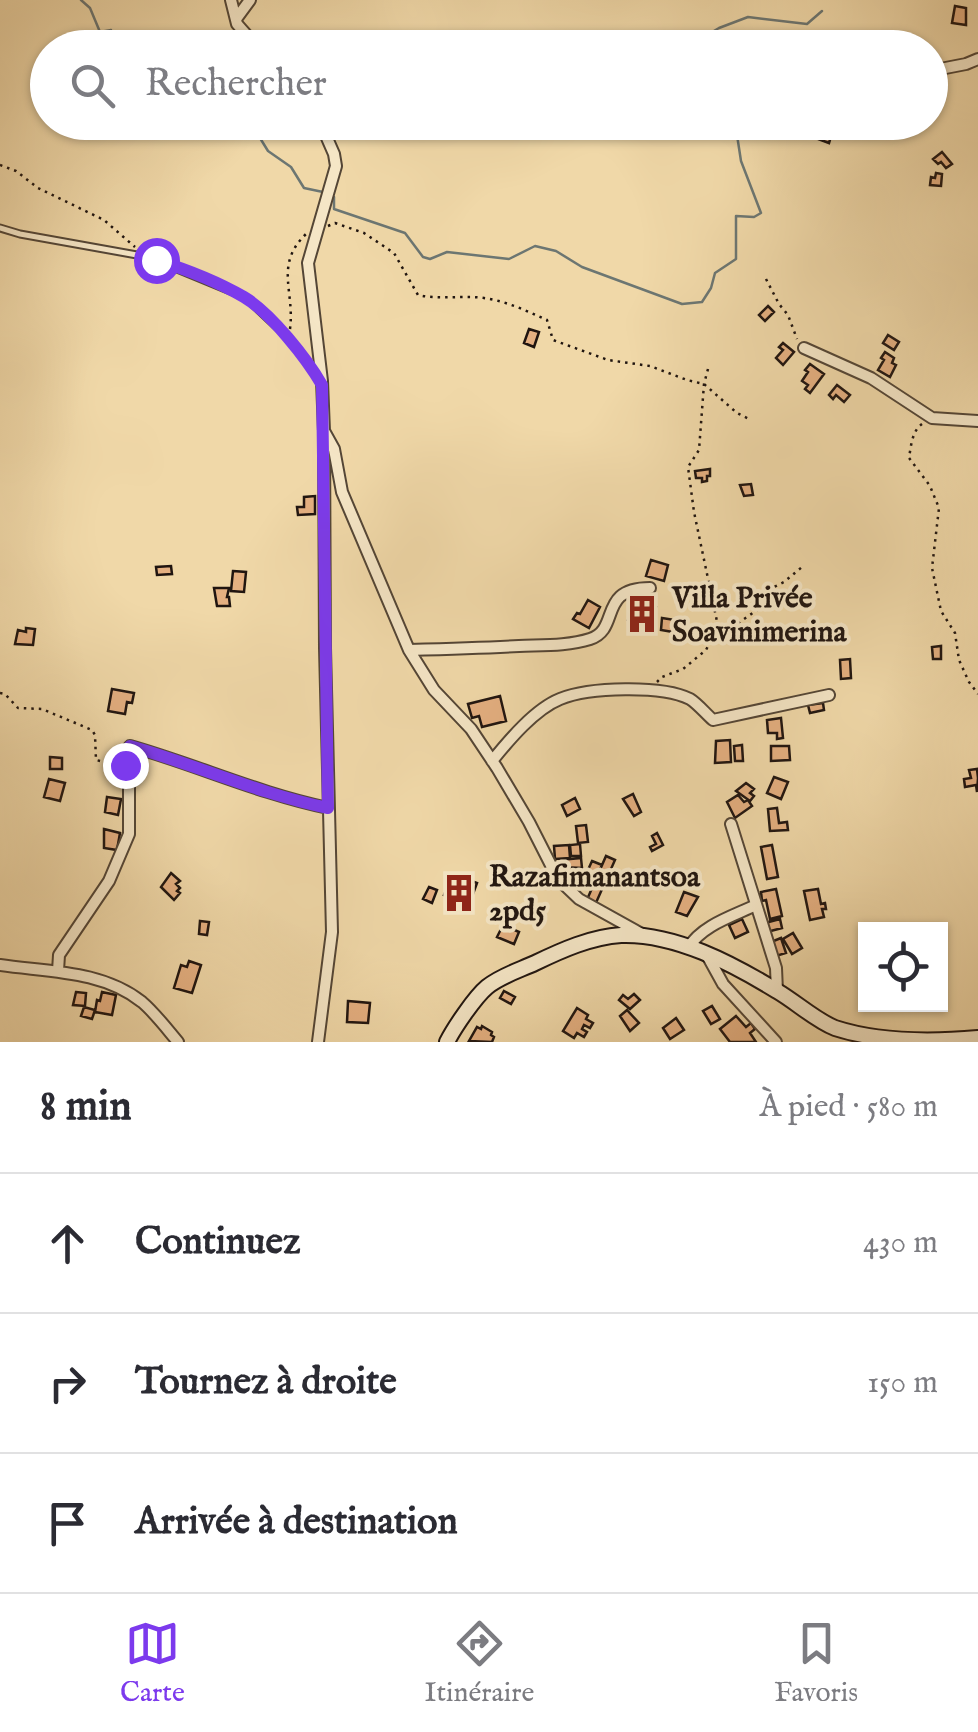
<!DOCTYPE html>
<html lang="fr">
<head>
<meta charset="utf-8">
<style>
	:root { --surface:#fff; --page:#f2f2f3; --text:#2b2b33; --muted:#7c7c81; --line:#e1e1e2; --accent:#7c3aed }
	body { margin:0; font-family:"IM FELL English",serif; background:var(--page); color:var(--text) }
	.controls { position:absolute; right:30px; bottom:30px; display:grid; overflow:hidden; border-radius:0px; box-shadow:0 2px 8px #0004 }
	.controls button { width:90px; height:90px; display:grid; place-items:center; padding:0; border:0; border-bottom:2px solid var(--line); background:var(--surface); color:var(--text); font:50px sans-serif }
	.stop { position:absolute; width:30px; height:30px; margin:-22px; border:8px solid #7c3aed; border-radius:50%; background:#fff }
	.stop.end { background:#7c3aed; border-color:#fff; box-shadow:0 2px 10px #0008 }
	.list { margin:0; padding:0; list-style:none }
	h2 { display:flex; justify-content:space-between; align-items:center; height:130px; margin:0; padding:0 40px; font-size:42px }
	h2 small { font-size:32px; font-weight:400; color:var(--muted) }
	.list li { display:grid; grid-template-columns:65px 1fr auto; gap:30px; align-items:center; box-sizing:border-box; height:140px; padding:0 40px; border-top:2px solid var(--line) }
	.list b { display:block; font-size:38px; white-space:nowrap }
	.list em { font-size:32px; font-style:normal; color:var(--muted) }
	.icon { flex:none; width:55px; height:55px; fill:none; stroke:currentColor; stroke-width:2; stroke-linecap:round; stroke-linejoin:round }
	.map { position:relative; flex:none; width:978px; height:1042px; overflow:hidden }
	.search { position:absolute; background:var(--surface); box-shadow:0 2px 8px #0004; left:30px; right:30px; top:30px; height:110px; display:flex; align-items:center; gap:25px; box-sizing:border-box; padding:0 35px; border-radius:55px; color:var(--muted); font-size:38px }
	.sheet { height:550px; background:var(--surface) }
	nav { display:flex; justify-content:space-around; align-items:center; box-sizing:border-box; height:140px; border-top:2px solid var(--line); background:var(--surface); font-size:28px; color:var(--muted) }
	nav a { display:grid; justify-items:center; gap:5px }
	nav .on { color:var(--accent) }
	.map>svg:first-child { display:block }
</style>
</head>
<body>
<div class="map">
<svg width="978" height="1042" viewBox="0 0 978 1042">
	<rect width="100%" height="100%" fill="#f0d8a8"/>
	<filter id="stains"><feTurbulence type="fractalNoise" baseFrequency=".002" numOctaves="4"/><feColorMatrix values="0 0 0 0 .2 0 0 0 0 .09 0 0 0 0 .02 0 0 0 .5 -.17"/></filter>
	<radialGradient id="worn" r=".72"><stop offset=".6" stop-color="#630" stop-opacity="0"/><stop offset="1" stop-color="#630" stop-opacity=".3"/></radialGradient>
	<g fill="none" stroke-linecap="round" stroke-linejoin="round">
		<path stroke="#6c7672" stroke-width="2.5" d="M81,0L90,8L100,32L111,30L114,48
			M717,48L706,40L707,35L719,28L748,17L807,24L822,11
			M228,122L247,129L260,138L268,151L291,167L304,188L323,192
			M334,197V209L405,233L423,257L430,259L447,252L509,259L535,246L556,251L582,267L682,304L702,302L711,288L715,273L736,259V216L754,217L761,213L741,161L735,122"/>
	</g>
	<path fill="#e5b081" stroke="#201510" stroke-width="2.5" d="M955,6L966,8V25L952,23Z
		M821,129L832,133L829,143L818,139Z
		M942,152L952,164L946,168L941,162L938,164L933,159Z
		M936,173L942,174L941,186L930,185L931,177L935,178Z
		M768,306L774,312L765,321L759,315Z
		M529,329L539,332L534,347L524,343Z
		M888,335L899,342L894,350L883,343Z
		M783,343L794,352L783,365L776,358L783,350L779,347Z
		M885,352L894,358L892,363L896,365L890,377L878,370L884,360L881,358Z
		M810,364L824,374L810,393L805,389L808,385L802,381L808,372L805,370Z
		M837,385L850,395L844,402L836,395L833,399L829,395Z
		M710,469V476H707V481L702,482V478H696L695,471Z
		M751,484L753,495L744,496L740,485Z
		M315,496V514L298,515L297,507H304V497Z
		M651,560L668,565L664,581L646,576Z
		M171,566L172,574L157,575L156,567Z
		M233,571L246,572L244,592L231,591Z
		M214,588H229L227,597H229L230,606H217Z
		M639,592L652,597L649,604L656,607L648,628L628,620Z
		M588,600L600,607L589,628L573,619L577,613L580,614Z
		M662,618L675,620L673,632L661,630Z
		M26,628L35,629L33,645L15,644L18,630L26,632Z
		M941,646V659H933L932,647Z
		M850,659L851,678L841,679L840,660Z
		M112,689L134,693L132,703L127,702L125,714L108,711Z
		M500,696L506,721L482,727L479,716L472,718L468,704Z
		M823,703L824,710L810,713L808,705Z
		M781,718L783,738L777,739V733H768L767,720Z
		M730,740L731,762L715,763L716,741Z
		M742,745L743,761H735L734,746Z
		M771,746H789L790,760L771,761Z
		M50,757L62,758V769H50Z
		M977,769L978,778L977,792L976,785L965,787L964,779L971,778L969,770Z
		M774,777L788,782L781,799L767,793Z
		M49,779L65,783L60,801L44,797Z
		M746,783L754,789L750,793L754,796L750,801L736,791Z
		M633,794L641,812L634,816L623,799Z
		M738,795L744,802L748,800L752,806L735,818L727,802Z
		M107,797L121,799L118,815L105,812Z
		M575,798L580,809L567,816L562,805Z
		M777,808L779,823L787,822L788,830L770,831L768,809Z
		M586,825L588,842L578,843L576,826Z
		M104,829L120,833L117,850L104,848Z
		M657,833L663,845L652,851L650,847L656,844L652,836Z
		M580,844L581,856H571L570,845Z
		M569,845L570,858L555,859L554,846Z
		M772,845L778,877L767,879L761,847Z
		M606,856L615,860L595,905L586,902Z
		M581,858L582,868L560,867V860Z
		M592,861L602,865L592,887L583,881L585,876L583,875L585,871L587,872Z
		M171,873L180,881L176,884L180,888L177,891L180,893L174,900L161,887Z
		M466,879L477,883L469,905L444,895L448,885L461,891Z
		M429,887L437,890L432,903L423,899Z
		M776,889L782,916L770,919L766,900L762,901L761,892Z
		M818,889L821,904L825,903L826,909H822L824,917L810,920L804,891Z
		M684,892L698,897L687,916L676,912Z
		M742,919L748,932L735,938L729,925Z
		M780,919L782,928L767,932L765,923Z
		M200,921L209,922L207,935L199,934Z
		M503,925L519,932L514,944L497,937Z
		M793,933L802,948L792,954L783,939Z
		M781,938L786,953L776,956L771,942Z
		M189,961L201,965L192,993L174,988L181,965L187,967Z
		M504,991L515,997L511,1004L500,998Z
		M76,992L86,993L85,1006L73,1005Z
		M102,992L116,995L112,1015L95,1012L97,1000L100,1001Z
		M634,994L640,1000L630,1009L619,1000L623,995L628,999Z
		M348,1001L370,1003L368,1023L347,1022Z
		M712,1006L720,1019L711,1024L703,1011Z
		M84,1007L95,1010L92,1019L81,1016Z
		M577,1008L588,1015L586,1019L593,1023L590,1028L584,1025L582,1029L587,1032L584,1037L577,1033L574,1038L563,1031Z
		M627,1010L639,1023L630,1031L620,1016Z
		M736,1016L746,1027L751,1023L755,1029L750,1033L756,1042H730L720,1029Z
		M676,1018L684,1030L670,1039L663,1028Z
		M482,1026L492,1032L491,1035L494,1037L492,1042L469,1041L477,1027L481,1029Z"/>
	<g fill="none" stroke-linecap="round" stroke-linejoin="round">
		<g stroke="#544636" stroke-width="9">
			<path id="lane" d="M0,228L20,234L148,257L245,297L282,332L310,365L319,379"/>
		</g>
		<g stroke="#544636" stroke-width="14">
			<path id="street" d="M231,0L237,24L258,48
				M236,19L250,0
				M930,71L966,64L978,59
				M320,122L334,154L336,166L308,263L322,381L324,431L334,449L342,492L409,650L434,690L471,729L497,768L529,822L558,879L579,899L642,934
				M804,348L871,378L932,418L978,421
				M409,650C446,649 482,648 519,646C542,645 568,646 590,639C621,629 597,588 650,588
				M492,761C509,740 535,709 560,699C589,687 662,685 690,699C698,704 706,714 713,720L829,695
				M731,824L776,968L777,991
				M688,948C702,925 733,916 756,905
				M707,955L723,984L776,1042
				M0,965C47,972 102,970 142,1002C155,1013 167,1029 178,1042
				M58,971L59,955L109,881L129,834V783L123,754L130,746C197,765 260,794 328,808
				M318,1042L332,932L325,648L324,432"/>
		</g>
		<g stroke="#201510" stroke-width="18">
			<path id="secondary" d="M447,1042C454,1028 475,997 487,987C500,976 520,970 535,963C562,950 591,937 621,935C675,933 733,964 777,991C796,1002 815,1020 835,1028C878,1042 933,1042 978,1038"/>
		</g>
		<path stroke="#201510" stroke-width="2.5" stroke-dasharray="2.5 5" stroke-linecap="butt" d="M0,165L16,171L38,188L104,220L135,247
			M328,226L335,223L364,233L394,253L418,295C440,300 461,295 484,298C506,301 527,311 547,320L553,340L608,360L650,366L687,380L704,384L737,413L749,419
			M766,279L779,304L788,315L797,339
			M290,329C295,291 274,265 306,234
			M708,369L704,384L699,450L688,467L694,512L719,631
			M922,424C912,431 911,446 909,458L930,486L939,508L932,568L941,611L955,633L959,660L969,682L978,694
			M657,682L662,677L683,669L706,650L714,634L724,627L731,628L757,610L774,587L784,582L802,567
			M0,693L5,694L18,708L42,709L92,730L95,735L96,760L116,765"/>
		<use href="#lane" stroke="#f5e6c6" stroke-width="5"/>
		<use href="#street" stroke="#f5e6c6" stroke-width="10"/>
		<use href="#secondary" stroke="#f5e6c6" stroke-width="14"/>
	</g>
	<g fill="none" stroke-linecap="round" stroke-linejoin="round">
		<path stroke="#7c3aed" stroke-width="12" d="M125,765L123,754L130,746C196,765 260,794 328,808L322,385C307,359 271,313 244,297C218,282 185,269 156,260"/>
	</g>
	<defs>
		<g id="building-bare" transform="scale(3)"><path d="M-4-6H4V6H1V3H-1V6H-4ZM-2.5-4.3h1.7v1.8h-1.7ZM.8-4.3h1.7v1.8H.8ZM-2.5-1h1.7V.8h-1.7ZM.8-1h1.7V.8H.8Z" fill="#8f2418" stroke="#f5e6c6" stroke-width="2.5" paint-order="stroke"/></g>
	</defs>
	<g fill-rule="evenodd">
		<use href="#building-bare" x="642" y="614"/>
		<use href="#building-bare" x="459" y="893"/>
	</g>
	<g text-anchor="middle" stroke-width="8" stroke-linejoin="round" paint-order="stroke">
		<g font-size="30" font-weight="bold" fill="#201510" stroke="#f5e6c6" text-anchor="start">
			<text x="672" y="607">Villa Privée<tspan x="672" dy="34">Soavinimerina</tspan></text>
			<text x="489" y="886">Razafimanantsoa<tspan x="489" dy="34">2pd5</tspan></text>
		</g>
	</g>
	<rect width="100%" height="100%" filter="url(#stains)"/>
	<rect width="100%" height="100%" fill="url(#worn)"/>
</svg>
<div class="controls">
<button><svg class="icon" aria-label="locate" viewBox="0 0 24 24"><circle cx="12" cy="12" r="6"/><path d="M12 2v4M12 18v4M2 12h4M18 12h4"/></svg></button>
</div>
<div class="stop" style="left:156px;top:260px"></div>
<div class="stop end" style="left:125px;top:765px"></div>
<div class="search"><svg class="icon" aria-label="search" viewBox="0 0 24 24"><circle cx="10" cy="10" r="6"/><path d="M15 15l6 6"/></svg>Rechercher</div>
</div>
<section class="sheet">
<h2>8 min<small>À pied · 580 m</small></h2>
<ul class="list">
<li><svg class="icon" aria-label="ahead" viewBox="0 0 24 24"><path d="M12 20V5M6 11l6-6 6 6"/></svg><div><b>Continuez</b></div><em>430 m</em></li>
<li><svg class="icon" aria-label="right" viewBox="0 0 24 24"><path d="M7 20v-9h11M14 6l5 5-5 5"/></svg><div><b>Tournez à droite</b></div><em>150 m</em></li>
<li><svg class="icon" aria-label="arrive" viewBox="0 0 24 24"><path d="M6 21V4h12l-3 4 3 4H6"/></svg><div><b>Arrivée à destination</b></div></li>
</ul>
</section>
<nav>
<a class="on"><svg class="icon" aria-label="map" viewBox="0 0 24 24"><path d="M3 6l6-2 6 2 6-2v14l-6 2-6-2-6 2zM9 4v14M15 6v14"/></svg>Carte</a>
<a><svg class="icon" aria-label="directions" viewBox="0 0 24 24"><path d="M12 3l9 9-9 9-9-9zM9 14v-3h6M13 9l2 2-2 2"/></svg>Itinéraire</a>
<a><svg class="icon" aria-label="saved" viewBox="0 0 24 24"><path d="M7 4h10v16l-5-4-5 4z"/></svg>Favoris</a>
</nav>
</body>
</html>
